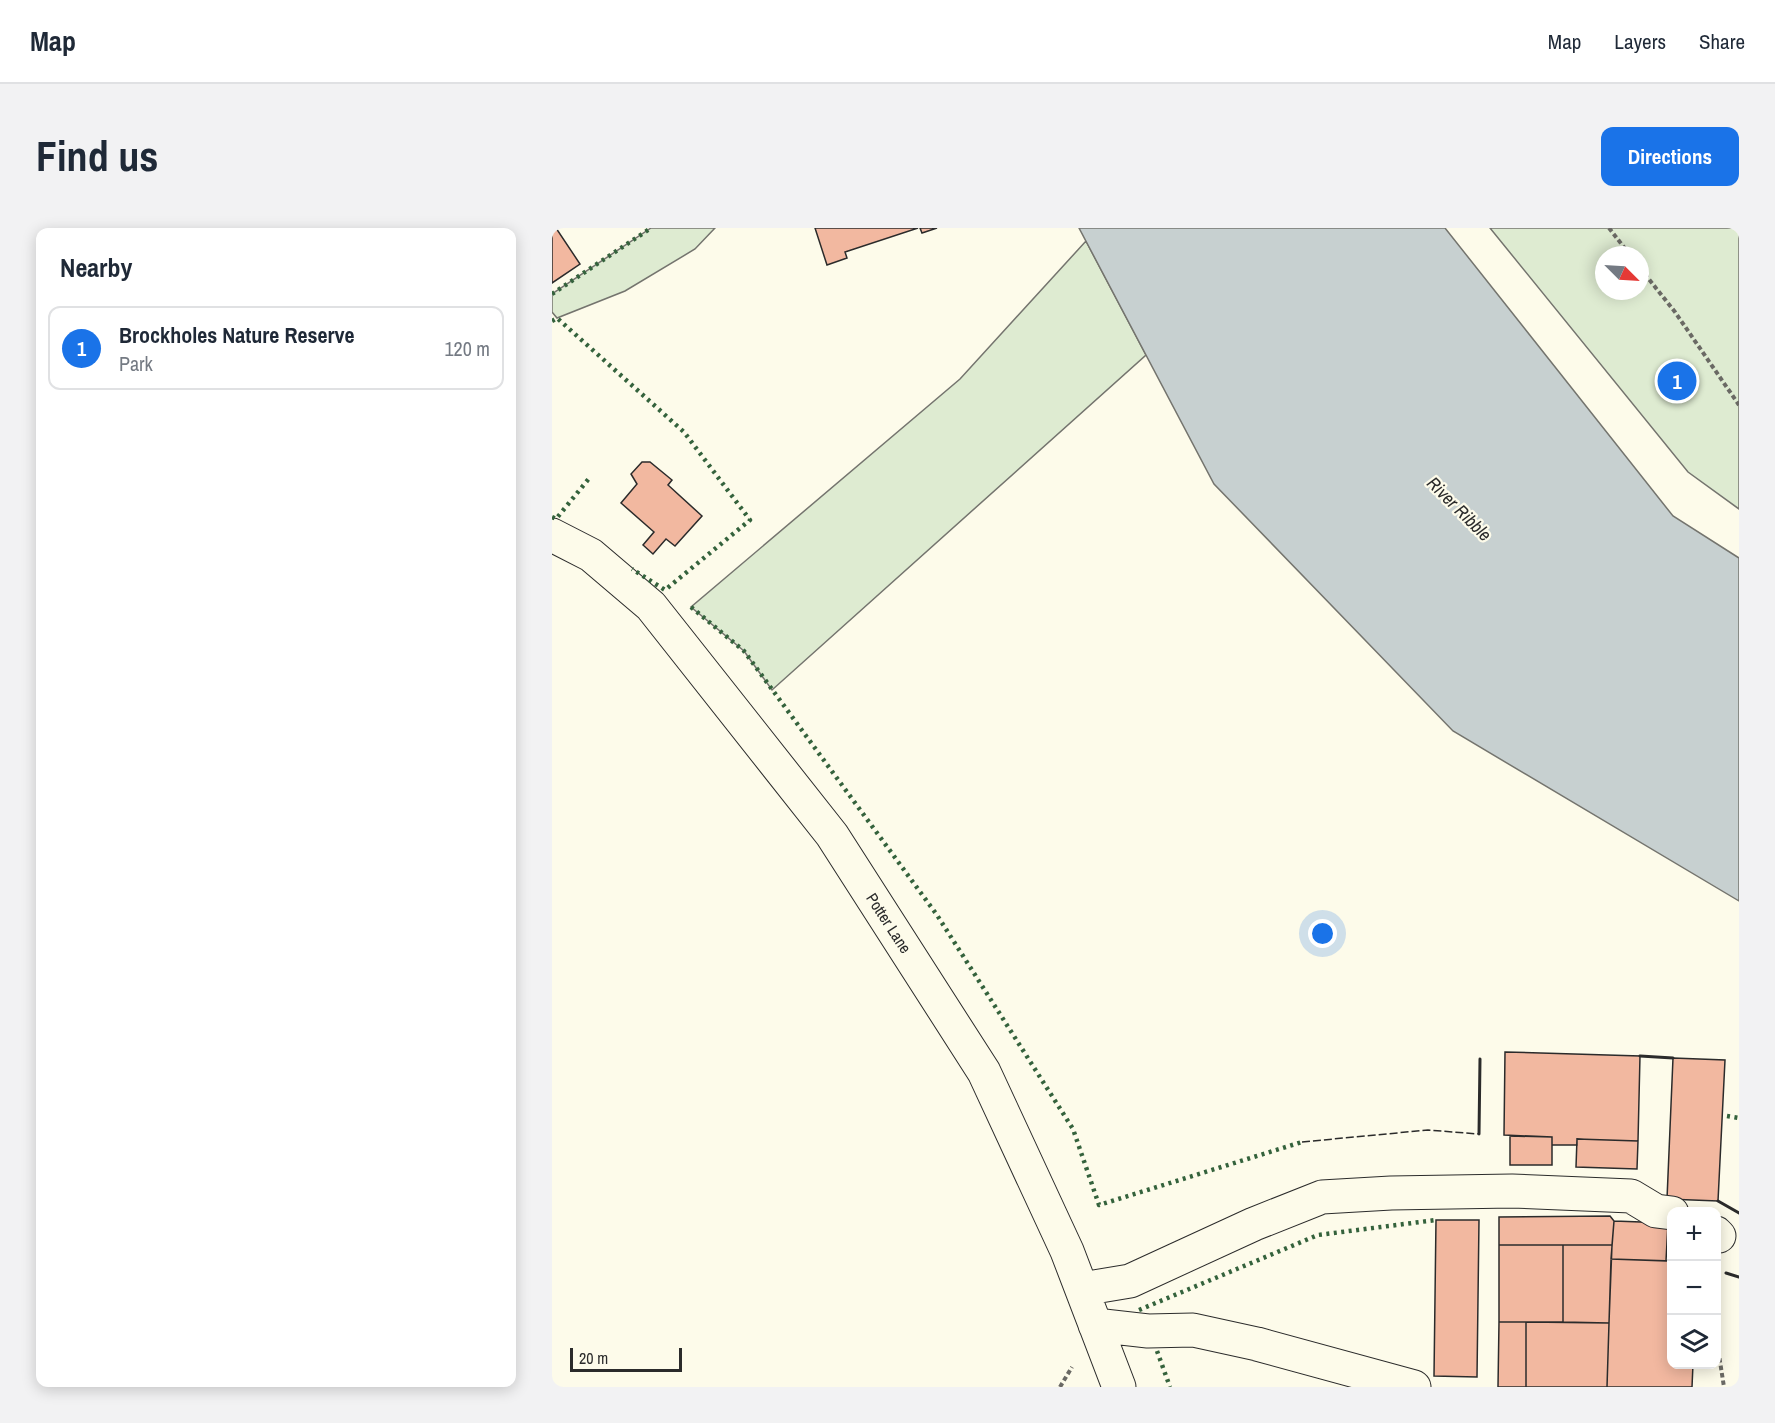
<!DOCTYPE html>
<html lang="en">
<head>
<meta charset="utf-8">
<style>
	:root { --surface:#fff; --page:#f2f2f3; --text:#1f2937; --muted:#747a83; --line:#e0e1e3; --accent:#1a73e8 }
	body { margin:0; font-family:"Archivo Narrow",sans-serif; background:var(--page); color:var(--text) }
	.controls { position:absolute; right:18px; bottom:18px; display:grid; overflow:hidden; border-radius:12px; box-shadow:0 3px 15px #0003 }
	.controls button { width:54px; height:54px; display:grid; place-items:center; padding:0; border:0; border-bottom:2px solid var(--line); background:var(--surface); color:var(--text); font:30px sans-serif }
	.compass { position:absolute; left:1043px; top:18px; width:54px; height:54px; border-radius:50%; background:var(--surface); box-shadow:0 3px 15px #0003; rotate:114deg }
	.scale { position:absolute; left:18px; bottom:15px; width:112px; box-sizing:border-box; padding-left:6px; border:3px solid #2b2b2b; border-top:0; font-size:16px; line-height:21px; white-space:nowrap; color:#2b2b2b; -webkit-text-stroke:4px #fdfbea; paint-order:stroke }
	.you { position:absolute; left:771px; top:706px; width:21px; height:21px; margin:-15px; border:4px solid #fff; border-radius:50%; background:#1a73e8; box-shadow:0 0 0 9px #1a73e833 }
	.badge { display:grid; place-items:center; width:39px; height:39px; border-radius:50%; background:var(--accent); color:#fff; font-size:20px; font-weight:700 }
	.pin { position:absolute; translate:-50% -50%; border:3px solid #fff; box-shadow:0 2px 6px #0006 }
	.list { margin:0; padding:0; list-style:none }
	h2 { display:flex; justify-content:space-between; align-items:center; height:78px; margin:0; padding:0 24px; font-size:26px }
	h2 small { font-size:20px; font-weight:400; color:var(--muted) }
	.list li { display:grid; grid-template-columns:39px 1fr auto; gap:18px; align-items:center; box-sizing:border-box; height:84px; margin:0 12px 12px; padding:0 12px; border:2px solid var(--line); border-radius:12px }
	.list b { display:block; font-size:22px; white-space:nowrap }
	.list p { margin:0; font-size:20px; white-space:nowrap; color:var(--muted) }
	.list em { font-size:20px; font-style:normal; color:var(--muted) }
	.icon { flex:none; width:33px; height:33px; fill:none; stroke:currentColor; stroke-width:2; stroke-linecap:round; stroke-linejoin:round }
	.map { position:relative; flex:none; width:1187px; height:1159px; overflow:hidden; border-radius:12px }
	header { display:flex; align-items:center; gap:36px; box-sizing:border-box; height:84px; padding:0 30px; background:var(--surface); border-bottom:2px solid var(--line) }
	header strong { font-size:28px }
	nav { display:flex; gap:33px; margin-inline-start:auto; font-size:21px }
	.intro { display:flex; align-items:center; justify-content:space-between; box-sizing:border-box; height:144px; padding:0 36px }
	h1 { margin:0; font-size:42px }
	.button { padding:15px 27px; border-radius:12px; background:var(--accent); color:#fff; font-size:21px; font-weight:700 }
	main { display:flex; gap:36px; padding:0 36px }
	aside { flex:1; background:var(--surface); border-radius:12px; box-shadow:0 3px 15px #0003 }
	.map>svg:first-child { display:block }
</style>
</head>
<body>
<header>
<strong>Map</strong>
<nav><a>Map</a><a>Layers</a><a>Share</a></nav>
</header>
<div class="intro"><h1>Find us</h1><a class="button">Directions</a></div>
<main>
<aside>
<h2>Nearby<small></small></h2>
<ul class="list">
<li><span class="badge">1</span><div><b>Brockholes Nature Reserve</b><p>Park</p></div><em>120 m</em></li>
</ul>
</aside>
<div class="map">
<svg width="1187" height="1159" viewBox="0 0 1187 1159">
	<rect width="100%" height="100%" fill="#fdfbea"/>
	<path fill="#deebd1" stroke="#74746e" stroke-width="1.5" fill-rule="evenodd" d="M99,0H163L143,21L73,63L5,90L0,84V66Z
		M938,0H1187V281L1136,244ZM1052,27H1088V63H1052Z
		M534,13L594,127L220,462L192,423L139,379L408,151Z"/>
	<path fill="#c7d0d0" stroke="#74746e" stroke-width="1.5" d="M527,0H893L1121,288L1187,330V673L901,503L662,256Z"/>
	<path fill="#f2b8a0" stroke="#2b2b2b" stroke-width="1.5" d="M0,0H4L28,36L0,55Z
		M263,0H366L293,24L295,30L275,37Z
		M368,0H385L370,5Z
		M90,234H98L120,252L116,257L150,288L123,318L114,311L101,326L91,317L102,304L69,275L85,256L79,246Z
		M953,824L1088,828L1086,913L1025,911V917H1000V909L952,907Z
		M1121,830L1173,832L1166,973L1115,971Z
		M958,908L1000,909V937H958Z
		M1025,911L1086,913L1085,941L1024,939Z
		M1058,988L1062,993L1060,1017H947V989Z
		M884,992H927L925,1149L882,1148Z
		M1062,993L1116,995L1114,1033L1059,1031Z
		M947,1017H1011V1094H947Z
		M1011,1017H1060L1057,1095L1011,1094Z
		M1059,1031L1120,1033V1136H1141L1140,1159H1055Z
		M947,1094H974V1159H946Z
		M974,1094L1057,1095L1055,1159H974Z"/>
	<g fill="none" stroke-linecap="round" stroke-linejoin="round">
		<g stroke="#2b2b2b" stroke-width="35">
			<path id="minor" d="M0,307L39,327L99,378L280,607L432,844L515,1023L567,1159
				M1164,1005L1167,1008
				M530,1061L578,1053L702,996L770,969L839,965L960,963L1079,968L1104,983L1120,985
				M543,1097L596,1103L641,1102L705,1116L862,1159"/>
		</g>
		<path stroke="#6a6964" stroke-width="4" stroke-dasharray="4.5 3" stroke-linecap="butt" d="M1057,0L1078,27
			M1088,40L1123,84L1187,177
			M1164,1108L1172,1159
			M508,1159L520,1139"/>
		<use href="#minor" stroke="#fdfbea" stroke-width="33"/>
		<path stroke="#34623c" stroke-width="4.5" stroke-dasharray="3 4.5" stroke-linecap="butt" d="M0,66L99,0
			M0,93L5,90L132,204L198,292L113,362L80,341
			M0,289L4,291L39,248
			M139,379L192,423L385,687L521,901L547,977L750,914
			M1175,888L1187,890
			M587,1082L766,1007L884,992
			M605,1123L618,1159"/>
		<path stroke="#2b2b2b" stroke-width="1.5" stroke-dasharray="8 3" stroke-linecap="butt" d="M750,914L876,902L927,906"/>
		<path stroke="#2b2b2b" stroke-width="3" d="M1088,828L1121,830
			M927,906L928,831
			M1166,973L1187,985
			M1174,1045L1187,1049"/>
	</g>
	<g text-anchor="middle" stroke-width="4.5" stroke-linejoin="round" paint-order="stroke">
		<g font-size="16" fill="#2b2b2b" stroke="#fdfbea">
			<text transform="translate(337 695) rotate(57)" y="6">Potter Lane</text>
		</g>
		<g font-size="18" font-style="italic" fill="#2b2b2b" stroke="#fdfbea">
			<text transform="translate(907 281) rotate(45)" y="6">River Ribble</text>
		</g>
	</g>
</svg>
<div class="controls">
<button>+</button>
<button>−</button>
<button><svg class="icon" aria-label="layers" viewBox="0 0 24 24"><path d="M12 4l9 5-9 5-9-5zM3 14l9 5 9-5"/></svg></button>
</div>
<svg class="compass" viewBox="-18 -18 36 36"><path d="M0-13l5 13h-10z" fill="#e53935"/><path d="M0 13l5-13h-10z" fill="#747a83"/></svg>
<div class="scale">20 m</div>
<div class="you"></div>
<div class="pin badge" style="left:1125px;top:153px">1</div>
</div>
</main>
</body>
</html>
